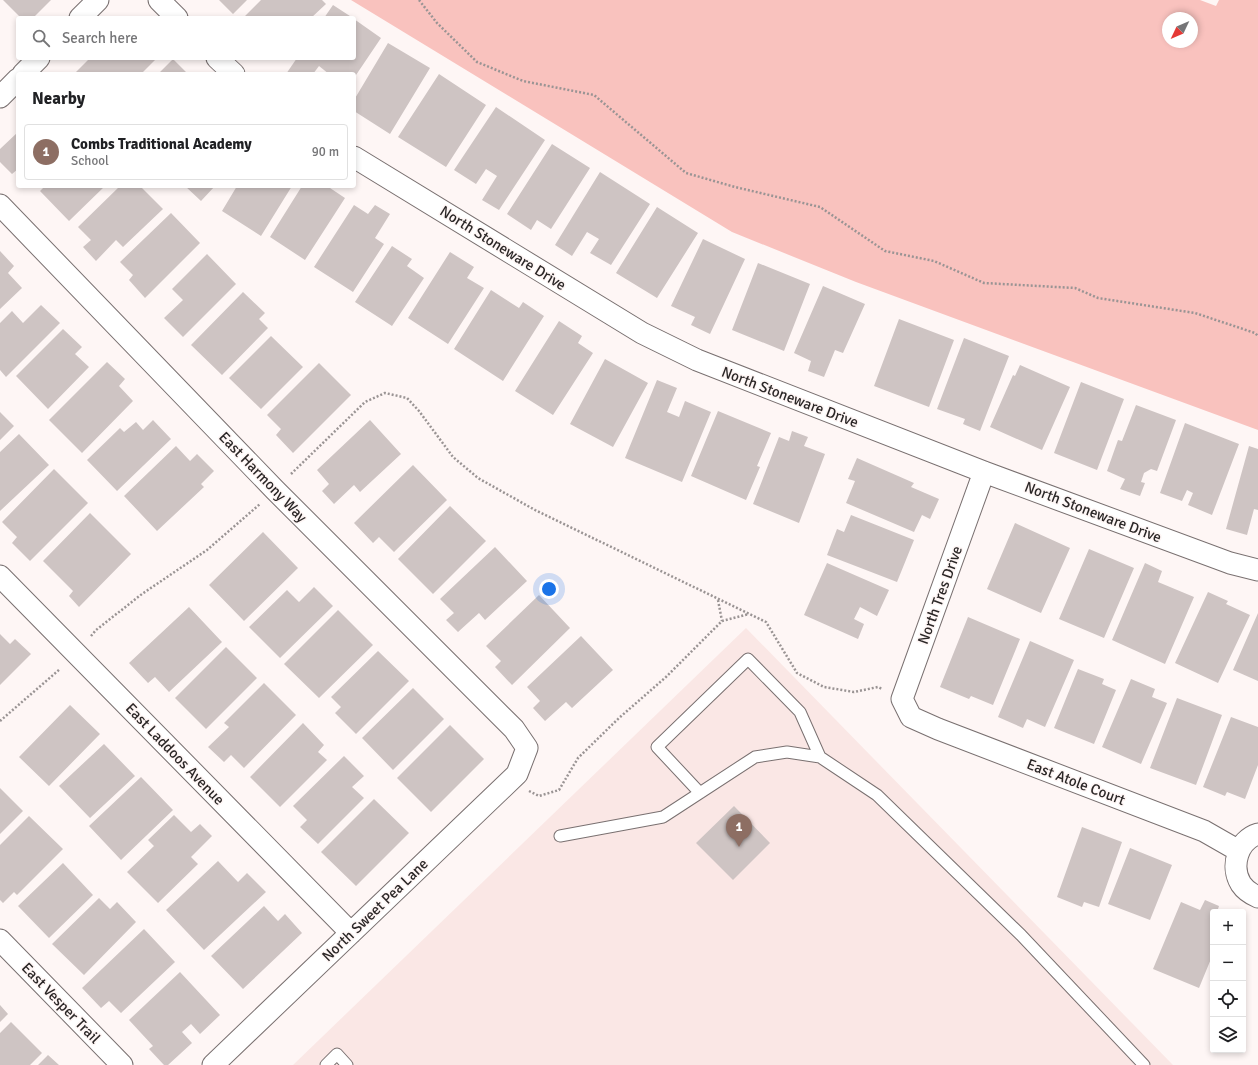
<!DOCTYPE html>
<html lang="en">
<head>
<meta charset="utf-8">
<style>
	:root { --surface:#fff; --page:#f6f6f6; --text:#202124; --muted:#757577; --line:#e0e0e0; --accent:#ea580c }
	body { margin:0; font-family:Signika,sans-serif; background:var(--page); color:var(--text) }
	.controls { position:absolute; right:12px; bottom:12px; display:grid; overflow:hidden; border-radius:4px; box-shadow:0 2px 6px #0003 }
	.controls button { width:36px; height:36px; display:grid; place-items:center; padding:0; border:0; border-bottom:1px solid var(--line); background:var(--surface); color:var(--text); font:20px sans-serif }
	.compass { position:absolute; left:1162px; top:12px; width:36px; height:36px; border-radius:50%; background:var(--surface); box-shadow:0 2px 6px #0003; rotate:226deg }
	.you { position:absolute; left:549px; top:589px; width:14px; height:14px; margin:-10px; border:3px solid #fff; border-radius:50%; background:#1a73e8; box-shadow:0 0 0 6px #1a73e833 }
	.badge { display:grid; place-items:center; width:26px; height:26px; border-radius:50%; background:var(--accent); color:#fff; font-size:13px; font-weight:700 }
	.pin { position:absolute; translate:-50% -33px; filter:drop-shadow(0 1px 2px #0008) }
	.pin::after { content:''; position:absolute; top:21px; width:14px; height:12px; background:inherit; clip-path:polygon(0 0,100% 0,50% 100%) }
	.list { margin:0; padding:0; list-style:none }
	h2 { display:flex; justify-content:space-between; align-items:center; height:52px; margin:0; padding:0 16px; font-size:17px }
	h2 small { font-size:13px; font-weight:400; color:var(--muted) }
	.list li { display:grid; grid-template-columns:26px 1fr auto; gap:12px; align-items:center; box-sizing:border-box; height:56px; margin:0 8px 8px; padding:0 8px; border:1px solid var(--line); border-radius:4px }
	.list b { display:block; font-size:15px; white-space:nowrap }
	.list p { margin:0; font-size:13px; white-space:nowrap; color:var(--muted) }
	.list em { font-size:13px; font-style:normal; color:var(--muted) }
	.icon { flex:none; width:22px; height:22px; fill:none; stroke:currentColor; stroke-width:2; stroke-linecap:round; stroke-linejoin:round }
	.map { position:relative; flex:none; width:1258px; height:1065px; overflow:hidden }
	.search { position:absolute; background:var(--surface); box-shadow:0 2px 6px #0003; left:16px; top:16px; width:340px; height:44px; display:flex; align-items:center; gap:10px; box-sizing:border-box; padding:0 14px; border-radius:4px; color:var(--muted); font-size:15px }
	.panel { position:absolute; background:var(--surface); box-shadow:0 2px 6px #0003; left:16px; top:72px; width:340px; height:116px; border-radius:4px }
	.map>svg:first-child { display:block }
</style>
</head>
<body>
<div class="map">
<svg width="1258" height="1065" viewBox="0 0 1258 1065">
	<rect width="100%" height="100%" fill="#fef6f5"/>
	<path fill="#fae7e5" d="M746,628L1173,1065H293Z"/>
	<path fill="#f9c2be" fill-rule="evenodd" d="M351,0H1200L1216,6L1219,0H1258V430L856,282L732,232ZM1168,18H1192V42H1168Z"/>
	<path fill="#cec4c3" d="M3,0H51L33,18H21Z
		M219,0H247L233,14Z
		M261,0H322L326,4L311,18H243Z
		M333,5L353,18H324Z
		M354,19L381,38L354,78V74H329L319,66L313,74H286L297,58H354Z
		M388,43L430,68L390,134L354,111V100Z
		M90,58H157L141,74H74Z
		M173,59L188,74H158Z
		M439,74L486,105L446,167L398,137Z
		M496,107L545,140L499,210L482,200L497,176L486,169L476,184L454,170Z
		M18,132V169L12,174L0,162V149Z
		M552,144L590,168L551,229L537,220L531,230L507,214Z
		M600,172L650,204L611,265L590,253L599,239L587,232L572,256L555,245Z
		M45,186H105L69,221L40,191Z
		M120,186H140L163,209L123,247L116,240L96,261L83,247L91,240L78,227Z
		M185,186H215L201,201Z
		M237,186H292L261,236L222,211Z
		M302,186H327L345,198L305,260L270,237Z
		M354,205L368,214L375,205L390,214L375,238L384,244L353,292L314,267Z
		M657,207L698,233L657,298L616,273Z
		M171,213L200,243L145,298L129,280L133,275L120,262Z
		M703,239L745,259L710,334L691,325L695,317L671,306Z
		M392,246L412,259L407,266L424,278L392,326L355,302Z
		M0,251L14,266L8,273L22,288L0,309Z
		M450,252L474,267L467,278L484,288L448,344L408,318Z
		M207,254L236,284L183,337L164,318L183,300L172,289Z
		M758,263L810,284L784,351L732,330Z
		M823,286L865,304L843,353L835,350L824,377L808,371L811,361L794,353Z
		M491,290L519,308L523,302L544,316L503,381L454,349Z
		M243,292L265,313L259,319L268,328L222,375L191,345Z
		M41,305L60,323L6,377L0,370V323L12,311L23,323Z
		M899,319L954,340L929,407L874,386Z
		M559,321L582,336L578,343L593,353L553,415L515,391Z
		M63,329L82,347L75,354L89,367L48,409L16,376Z
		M271,336L303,367L261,409L229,378Z
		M964,338L1009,356L980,431L963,424L965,419L937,409Z
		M605,359L648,383L613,447L570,424Z
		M107,362L125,379L119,386L133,401L82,453L49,420Z
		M319,363L351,395L293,453L276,435L281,429L267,415Z
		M1020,365L1070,387L1042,450L990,427L1013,375L1015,376Z
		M657,380L677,388L667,412L679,417L685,401L711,412L682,482L625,458Z
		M1081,382L1124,399L1097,470L1054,453Z
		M1136,405L1176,420L1157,471L1151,469L1144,473L1141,482L1145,483L1140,496L1120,489L1125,479L1107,471L1118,440L1122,441Z
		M718,411L771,433L757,466L760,467L746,500L691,476Z
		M0,412L14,426L0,440Z
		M153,420L171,439L117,491L87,460L120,428L124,432L136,422L143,430Z
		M370,420L401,454L360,492L354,485L334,504L322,491L329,484L317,470Z
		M1185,423L1239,444L1212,515L1188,505L1193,493L1187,490L1182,501L1160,493Z
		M792,431L808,437L804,446L825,454L799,523L753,504L779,437L789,441Z
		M19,434L49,465L0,511V452Z
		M176,446L190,461L197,454L214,471L201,484L204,487L157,531L124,496Z
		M1249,446L1258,449V510L1254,509L1247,535L1226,529Z
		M857,458L914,483L911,487L939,499L930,519L922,515L914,532L846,503L855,481L848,479Z
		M413,465L447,500L394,552L379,537L373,543L354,523Z
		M54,469L88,503L30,561L12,543L17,537L2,522Z
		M450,506L486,541L433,594L398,559Z
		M90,513L131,554L79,607L69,596L73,591L43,561Z
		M851,515L914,540L897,582L827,555L837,529L844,532Z
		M1015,523L1070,548L1041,613L987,589Z
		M263,532L298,568L244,621L209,585Z
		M495,547L527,581L485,620L479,613L458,632L446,620L454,613L440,599Z
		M1089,549L1134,568L1104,638L1059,619Z
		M827,563L889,590L877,616L860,607L854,619L864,624L858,639L804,615Z
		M1145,563L1162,571L1158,582L1194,597L1165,664L1112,640Z
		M314,587L333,606L280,658L249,627L287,590L299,602Z
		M1208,592L1228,601L1226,604L1250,615L1218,683L1175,663Z
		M539,595L570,628L512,685L495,667L501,661L486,646Z
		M189,607L222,642L169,692L155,677L148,683L129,663Z
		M338,610L373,645L319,698L284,664Z
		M1258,613V681L1233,670Z
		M968,617L1020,639L993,705L971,696L969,699L940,687Z
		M0,634L10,644L15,639L31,654L0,685Z
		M581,636L613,670L572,708L566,702L545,721L533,708L540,701L527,687Z
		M1030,641L1074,660L1045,727L1027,719L1023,728L998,717Z
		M226,647L257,678L206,729L175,698Z
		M378,651L409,681L356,734L335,713L341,707L331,697Z
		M1078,669L1104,679L1102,684L1116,690L1094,744L1054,728Z
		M1131,679L1155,689L1152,697L1167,703L1141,764L1102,747Z
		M264,683L296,715L244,768L231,755L224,762L208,747L229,727L224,723Z
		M413,688L444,719L393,770L362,738Z
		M1177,698L1222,715L1196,785L1150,768Z
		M70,705L100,734L49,786L19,757Z
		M1231,717L1258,727V765L1245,799L1227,792L1225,796L1203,787Z
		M303,723L324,745L318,752L327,760L280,807L250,777Z
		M450,725L484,759L431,812L397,778Z
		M104,744L135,776L90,818L59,786Z
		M344,756L364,776L352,787L364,798L318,844L300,827L307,820L293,806Z
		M141,777L173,810L121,860L89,826Z
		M0,788L23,811L0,834Z
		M374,799L409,833L356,886L321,852Z
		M734,806L770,843L733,880L696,843Z
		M174,815L191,832L200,824L212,836L191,857L198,864L158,903L127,872L154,846L148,840Z
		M29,816L63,849L17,895L14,892L3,903L0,900V845Z
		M1082,827L1122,842L1099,907L1084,902L1082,907L1057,897Z
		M1130,848L1172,865L1150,920L1108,904Z
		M218,861L238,882L247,873L266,892L204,950L166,910Z
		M63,863L93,895L49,938L18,906Z
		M99,898L110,909L117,902L136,922L84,975L52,944Z
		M1205,900L1219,906L1217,912H1213V954L1199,988L1153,969L1181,902L1200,910Z
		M264,906L278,921L285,914L302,933L243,989L211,956Z
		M144,929L175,962L121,1013L109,1001L101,1008L82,988Z
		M180,972L220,1015L200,1034L191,1024L182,1032L192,1043L168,1065H164L149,1049L153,1046L129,1020Z
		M0,1005L8,1014L0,1022Z
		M11,1022L42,1053L30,1065H0V1033Z
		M48,1055L59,1065H38Z"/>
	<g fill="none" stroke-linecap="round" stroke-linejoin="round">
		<g stroke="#797070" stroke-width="13">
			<path id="service" d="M700,793L657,747L748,659L800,712L820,757
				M560,836L663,817L755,757L787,752L820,757L877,795L1021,935L1144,1065
				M326,1065L337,1054L347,1065"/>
		</g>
		<g stroke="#797070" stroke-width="23">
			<path id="minor" d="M159,0L177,18
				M80,18L98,0
				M217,58L234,74
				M23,74L39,58
				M0,97L18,79
				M354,157L642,333L697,360L984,472L1230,563L1258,570
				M0,205L275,490L514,729L527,748L517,774L213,1065
				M984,472L902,699L911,717L938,729L1204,831L1239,851
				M0,576L351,933
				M1258,834C1238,840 1230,866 1241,884C1245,890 1251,894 1258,897
				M0,940L122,1065"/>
		</g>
		<path stroke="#9a9494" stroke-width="2.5" stroke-dasharray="2 2" stroke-linecap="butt" d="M419,0L437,23L477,62L523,81L594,95L686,173L735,187L820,207L885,251L934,261L984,283L1075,288L1098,298L1195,313L1255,333L1258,336
			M291,474L365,402L385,393L407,398L419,411L453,457L478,478L535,510L766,622L797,673L824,687L854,692L878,687L882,689
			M718,600L722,621
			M91,636L96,630L142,594L207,550L260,504
			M0,721L60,669
			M529,791L539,796L559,790L578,758L619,718L666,677L722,621L749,614"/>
		<use href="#service" stroke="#fff" stroke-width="11"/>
		<use href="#minor" stroke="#fff" stroke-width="21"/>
	</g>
	<g text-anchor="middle" stroke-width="3" stroke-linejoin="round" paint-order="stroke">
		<g font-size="15" fill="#2b2727" stroke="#fef6f5">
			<text transform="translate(503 248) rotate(32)" y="5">North Stoneware Drive</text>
			<text transform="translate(790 397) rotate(21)" y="5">North Stoneware Drive</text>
			<text transform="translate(263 477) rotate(46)" y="5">East Harmony Way</text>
			<text transform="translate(1093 512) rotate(21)" y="5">North Stoneware Drive</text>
			<text transform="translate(940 595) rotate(-70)" y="5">North Tres Drive</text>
			<text transform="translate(175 754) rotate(46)" y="5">East Laddoos Avenue</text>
			<text transform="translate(1076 782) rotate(21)" y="5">East Atole Court</text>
			<text transform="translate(375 910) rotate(-44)" y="5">North Sweet Pea Lane</text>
			<text transform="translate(61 1003) rotate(46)" y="5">East Vesper Trail</text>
		</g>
	</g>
</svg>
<div class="controls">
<button>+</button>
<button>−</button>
<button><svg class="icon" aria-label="locate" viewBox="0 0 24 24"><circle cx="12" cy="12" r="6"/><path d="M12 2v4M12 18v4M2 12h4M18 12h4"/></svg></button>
<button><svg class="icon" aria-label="layers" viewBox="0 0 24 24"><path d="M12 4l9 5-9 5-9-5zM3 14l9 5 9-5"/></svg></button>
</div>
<svg class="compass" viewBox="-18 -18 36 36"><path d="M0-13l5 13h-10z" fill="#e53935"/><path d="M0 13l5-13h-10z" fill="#757577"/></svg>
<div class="you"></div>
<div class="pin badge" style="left:739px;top:847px;background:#8d6e63">1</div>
<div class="search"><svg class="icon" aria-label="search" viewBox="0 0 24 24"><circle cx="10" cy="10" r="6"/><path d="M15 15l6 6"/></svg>Search here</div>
<section class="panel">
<h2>Nearby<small></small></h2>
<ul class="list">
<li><span class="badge" style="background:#8d6e63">1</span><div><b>Combs Traditional Academy</b><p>School</p></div><em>90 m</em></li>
</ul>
</section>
</div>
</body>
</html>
